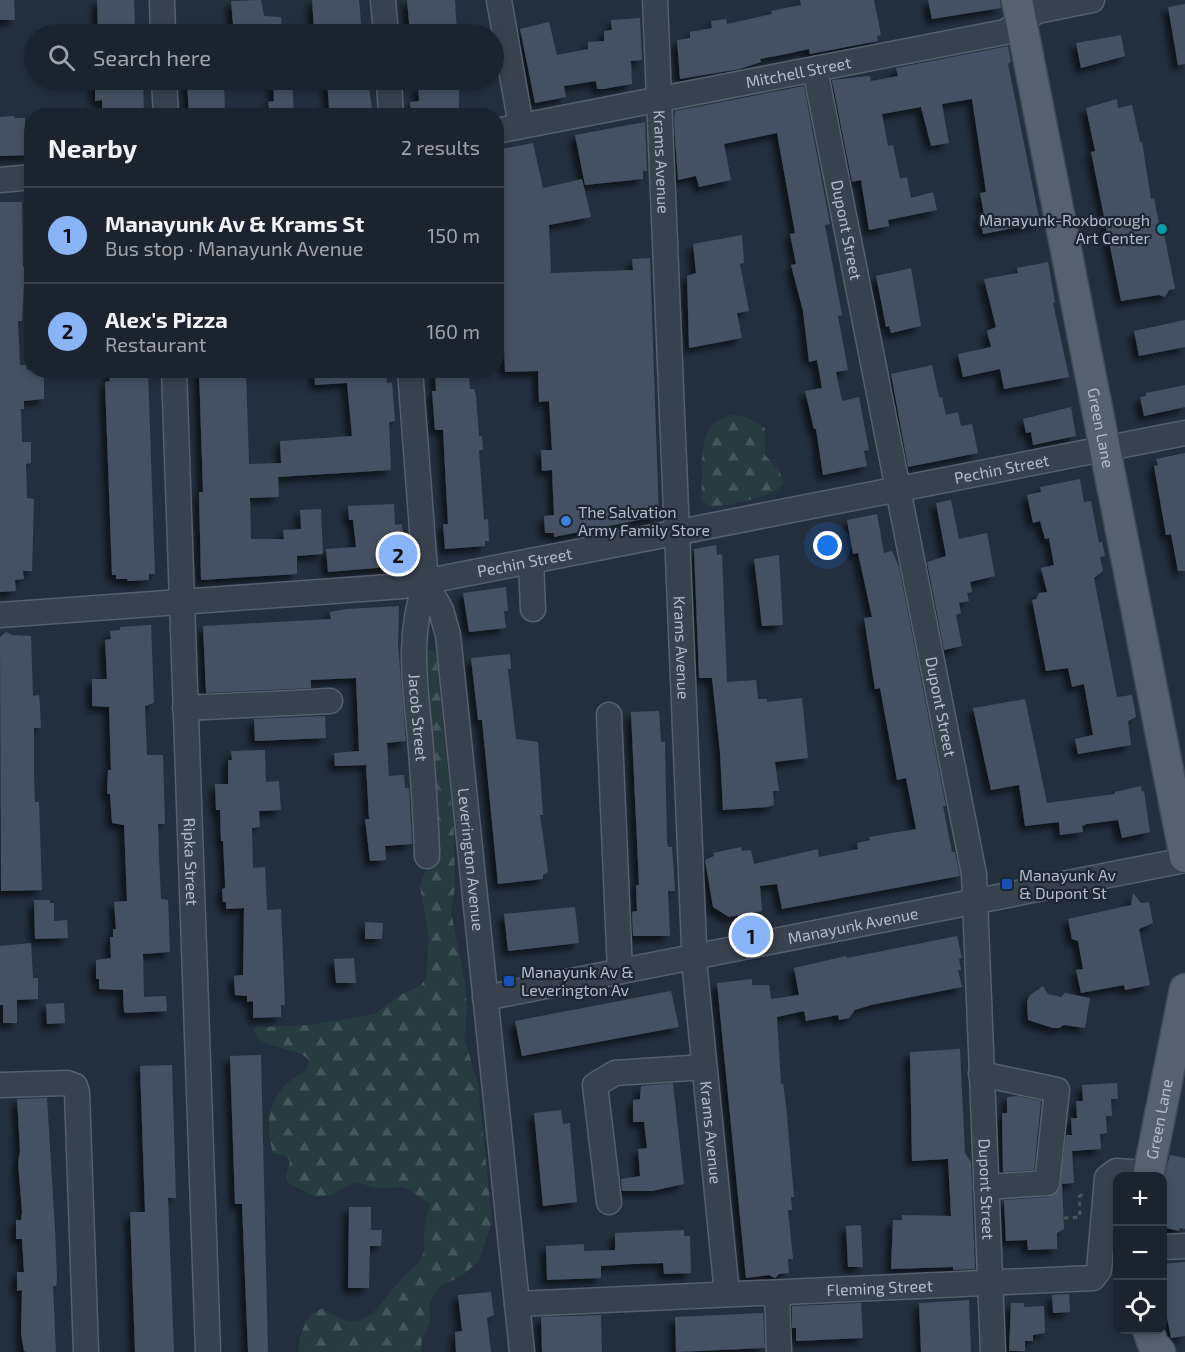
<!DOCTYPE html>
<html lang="en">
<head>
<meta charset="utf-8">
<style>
	:root { --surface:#1b232e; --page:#242b36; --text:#f1f3f6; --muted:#a0a4aa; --line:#39404a; --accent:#8ab4f8 }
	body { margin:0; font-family:"Exo 2",sans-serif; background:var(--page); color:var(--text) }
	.controls { position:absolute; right:18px; bottom:18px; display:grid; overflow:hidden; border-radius:12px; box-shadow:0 3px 9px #0003 }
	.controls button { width:54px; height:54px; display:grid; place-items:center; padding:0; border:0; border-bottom:2px solid var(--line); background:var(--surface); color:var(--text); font:30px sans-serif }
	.you { position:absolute; left:828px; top:546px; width:21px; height:21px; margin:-15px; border:4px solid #fff; border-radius:50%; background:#1a73e8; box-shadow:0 0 0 9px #1a73e833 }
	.badge { display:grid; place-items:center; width:39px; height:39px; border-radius:50%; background:var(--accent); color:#111; font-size:20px; font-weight:700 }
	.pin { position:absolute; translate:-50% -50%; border:3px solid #fff; box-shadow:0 2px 6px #0006 }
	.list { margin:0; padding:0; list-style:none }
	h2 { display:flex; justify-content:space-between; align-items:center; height:78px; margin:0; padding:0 24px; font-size:26px }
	h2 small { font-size:20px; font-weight:400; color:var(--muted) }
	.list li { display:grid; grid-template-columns:39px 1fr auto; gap:18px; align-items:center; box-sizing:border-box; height:96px; padding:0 24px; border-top:2px solid var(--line) }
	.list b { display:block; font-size:22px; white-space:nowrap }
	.list p { margin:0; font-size:20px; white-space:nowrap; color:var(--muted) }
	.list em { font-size:20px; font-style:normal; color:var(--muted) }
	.icon { flex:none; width:33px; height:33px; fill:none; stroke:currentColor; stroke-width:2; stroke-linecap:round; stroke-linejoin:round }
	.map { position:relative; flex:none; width:1185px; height:1352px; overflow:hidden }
	.search { position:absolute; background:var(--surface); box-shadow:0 3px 9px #0003; left:24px; top:24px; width:480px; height:66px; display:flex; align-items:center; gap:15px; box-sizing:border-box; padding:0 21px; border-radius:33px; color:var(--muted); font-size:22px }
	.panel { position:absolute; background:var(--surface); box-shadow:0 3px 9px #0003; left:24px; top:108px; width:480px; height:270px; border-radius:24px }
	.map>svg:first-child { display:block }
</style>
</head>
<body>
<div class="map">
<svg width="1185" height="1352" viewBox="0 0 1185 1352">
	<defs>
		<pattern id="forest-firs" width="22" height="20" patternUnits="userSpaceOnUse" patternTransform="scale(1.5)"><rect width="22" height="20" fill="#263c3f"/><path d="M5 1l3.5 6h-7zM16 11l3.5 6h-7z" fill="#435659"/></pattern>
		<filter id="shadow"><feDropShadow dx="-5.5" dy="5.5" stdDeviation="3" flood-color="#0009"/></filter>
	</defs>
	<rect width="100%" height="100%" fill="#242f3e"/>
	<path fill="url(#forest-firs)" d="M732,415L746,417L765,428V455L779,470L784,483C778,496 722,508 708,506L701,498C705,471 692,423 732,415Z
		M429,649L436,653L454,832L455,887L451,911L465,983L467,1009L464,1037L478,1084L492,1222L479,1261L463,1275L439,1287L433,1296L429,1307L430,1323L422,1338L421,1352H299C298,1335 306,1314 323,1308C363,1339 375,1310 399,1282C406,1273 420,1264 423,1254C426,1247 423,1239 424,1231C425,1222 428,1213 430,1204L404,1187L378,1188L356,1182L331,1195L316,1197L288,1183L286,1177L290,1161L286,1156L273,1153C263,1114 271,1090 306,1070L309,1060C296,1045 259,1051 254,1030L256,1027L311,1025L374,1014L400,995L420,986L426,978L429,937L420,886L424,874L435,855L439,812L436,770L425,693V654Z"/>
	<path fill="#455162" filter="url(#shadow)" d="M0,0H14L15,20H0Z
		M97,0H134L135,27H130V34L98,33Z
		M261,0L264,16L281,17L282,34H234L231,1Z
		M312,0H359L362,34H320V29H314Z
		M407,0H455L457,34H410Z
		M800,0H874L881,35L877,36L878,41L810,54L809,49L791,53L760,59L761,62L740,69L680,79L677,40L690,38V32L712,28L711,21L726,19L727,24L772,14L771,11L801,5Z
		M928,0H1000L1001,8L932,19Z
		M1185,4V64L1178,65L1168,7Z
		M640,18L642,60L631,61L632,84L603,89H597L596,81L564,86L566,97L535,103L520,29L549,22L557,55L588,49V42L604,41V31L612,30L611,20Z
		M1121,35L1125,56L1081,68L1076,43Z
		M1008,46L1011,62L1008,64L1040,223L983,234L979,214H984L980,193L986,192L972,99L942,104L949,143L931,146L921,107L882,114L888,146L893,145L900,179L907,177L911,198L933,192L937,210L888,220L889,226L869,230L861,180L852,182L832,80L870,76L871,81L898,76L896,68Z
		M95,80H143L144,114L102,116V100L95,101Z
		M187,80H224L225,116H189Z
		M273,80H292L294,116H270L268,102L274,101Z
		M327,80H368L373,116H337L336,108H329Z
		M459,83V116H411L410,102L419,101L418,85Z
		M804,86L830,224L825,225L842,315L838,316L848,370L836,372L842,401L859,397L869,450L864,451L867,466L823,475L816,429H814L805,391L822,388L817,360L809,362L803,311L791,265L796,264L790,234L795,233L777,133L724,144L731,180L699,187L696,176L678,180L674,123L675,111Z
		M1117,99L1118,108L1132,105L1140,142H1142L1151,199L1154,198L1159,224L1162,223L1175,289L1169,290L1165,297L1159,295L1121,301L1091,152L1095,151L1086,108Z
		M14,116V118H25V129L32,128V155L0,156V117Z
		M645,122L647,171H643V179L585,185L575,135Z
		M533,143L543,188L582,179L591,217L549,225L551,273L633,270L632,259L650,258L659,516L554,537V533H545L544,516L554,515L552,470L542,471L541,450H552L549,401L539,402L538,371L505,372L496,150Z
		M0,202H22L23,267H28V283H24L22,321H18L20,365H26L27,370H44V399L24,401V409H21L22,442H31V463L26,464L27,498L34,499L32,571H23L24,579L15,580L16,591L0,592Z
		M742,235L744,263L740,264L749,311L737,313L742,338L689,348L687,276L696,273L693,244Z
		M1048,262L1055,302L1053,303L1069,377L1004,389L1000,369L963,377L958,354L991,347L987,331L996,327L984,279L1018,273L1017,268Z
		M911,268L921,326L891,333L889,326L886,327L876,276Z
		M1185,320V347L1139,356L1134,331Z
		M932,365L939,397H942L946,415L958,412L961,426L972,424L978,453L908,467L891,374Z
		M108,370H148L155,574H149V580L128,581L127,579H116V575H112L105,382L110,381Z
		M199,370H246L249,464L281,463L280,441L352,436L347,383L315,385L314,370H386L387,383L392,382L395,421L389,422L391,470L278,477L279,497L250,498L251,539H284L283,530L301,529L300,510L321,509L323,554L297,556V574L201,580L199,492H203Z
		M459,370V374L469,373L470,389H474L476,396L479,436H482L483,450H479L484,520L488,519L489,541H485V546L445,549L443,524H448L443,430H435L432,391H436L435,371Z
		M1185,385V407L1144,416L1140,397L1146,396V393Z
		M1071,407L1076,436L1033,445L1031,432L1026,433L1023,419Z
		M1185,453V571H1178L1171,534L1166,535L1154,466L1158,465L1156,459Z
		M1080,479L1084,502L1091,501L1099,543L1102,542L1105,556L1100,557L1103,571L1094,578L1117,697L1132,695L1136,717L1128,721L1131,745L1078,754L1075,739L1093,735L1084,684L1072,687L1068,668L1046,671L1032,600L1036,599L1039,593L1047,592L1041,568L1054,565L1049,538L1045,539L1040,521L1033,523L1027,495L1041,492L1040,487Z
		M951,500L959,539L987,533L995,576L970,582L972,592L967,593L969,601L959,603L961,613L956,615L962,646L944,650L927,562L946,556L936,503Z
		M394,504L395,525L402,524L405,562L401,566L328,572L326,549L356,547L353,520H349L348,506Z
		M877,514L884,553L892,551L899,567L946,806H943L952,852H955L960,876L782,909L777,884L760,886L762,911L729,917L713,907L705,860L714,856L713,853L741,847L742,851L751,850L754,864L818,849L819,857L858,849L857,843L870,840L869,837L916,829L906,778L897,780L880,688L875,689L864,618L872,617L858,553L853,554L847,520Z
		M716,545L717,555L722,554L727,682L756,680L758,699H767V702L802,698L808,758L775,762L779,791H773L774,805L768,807L723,810L720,752L712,678H699L694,549Z
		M779,555L783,625L762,626L754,559Z
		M506,587L508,611H504L506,628L469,632L463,593Z
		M399,606L398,645L406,741L387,743L389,776L404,775L405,788H409L412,844L385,846L386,860L370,861L365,819H369L366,765L335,766L334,753L359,751L356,678L311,680V688L206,693L203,626L331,619L330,612L347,609Z
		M151,625L154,703L145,706L147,755H163L165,824H158L159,857L161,899L168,900L170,952L143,954L144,997L166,996L167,1011L127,1013L124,1012L123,990L99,989V979H96V960L111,958L110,937H113V929H116L114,902L127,901L124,825L112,823L110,794H107L108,770H111L109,707L92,706V679H107L105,640L111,639L110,631L120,630V627Z
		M6,632L12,635L31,636L33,696L39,695L40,707L41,728H34V775L35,802H39L42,890L1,891L0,637Z
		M510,654L511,669H508L516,739L538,742L543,815H540L548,872L543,875V879L498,884L482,720H478L471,658Z
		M1025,699L1047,803L1115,794V792L1141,786L1142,792L1144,791L1150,832L1122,838L1118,820L1087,824L1082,826L1083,832L1060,835L1059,822L1025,826L1019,785L991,790L973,708Z
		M659,711L661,742H665L667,843L668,847H672L674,873L675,891H668L670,936H633L632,912L637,911L636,885H639L631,712Z
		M325,716L326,738L255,741L254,719Z
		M265,750L266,782L279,781L281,810L259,811L260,827L252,828L253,868L265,867L267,910L281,909L285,1005H281V1017L253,1018V1001L247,1002V996L235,995L234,976L243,975L244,908L226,909V902H223L222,889L225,888V882L223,841H221L220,810H216L215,784H228V760H232L231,751Z
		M1133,893L1141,903L1149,902L1153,923L1139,929L1150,985L1125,990L1124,985L1081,993L1076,970L1083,969L1078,941L1072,939L1068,919L1131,905Z
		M34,900H50V903H54V921L67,920L68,938L35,939Z
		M575,907L579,943L508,951L504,914Z
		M365,922L383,923L382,939H365Z
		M957,936L962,958L959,959L961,970H958L962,987L871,1005L855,1010L849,1018L839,1020L838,1015L806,1021L804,1011L777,1017L781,1084H783L786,1105L794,1197H791L792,1210H788L793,1259H788L789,1273L779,1274L775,1278L769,1275L746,1278L717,983L752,979V985H769L771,999L799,995L794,968L846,956L847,958Z
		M31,943L33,978H38V999L17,1000V1023H3V1005H0V946Z
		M354,958L356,983H336L334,959Z
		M1043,986L1048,994L1061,997L1065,993L1090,998L1085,1028L1064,1025L1059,1028H1053L1028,1020L1027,1001L1030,995Z
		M671,991L679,1027L522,1056L515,1021Z
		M64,1003L65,1023L47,1024L46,1004Z
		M960,1049L965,1153L971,1162L975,1269L953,1270V1267L891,1269L893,1220H902V1215L951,1216L948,1159L912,1161L910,1052Z
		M261,1055L268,1352H248L242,1204H235L230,1056Z
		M172,1065L176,1198H168L174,1352H135L130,1212H145L140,1066Z
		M673,1083L684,1184L652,1191H622L621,1179L640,1176L638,1149L647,1148L644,1122H633V1100L640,1099L641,1086Z
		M1117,1083L1118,1099H1111L1112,1116H1106L1107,1133L1100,1134L1101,1149L1072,1151L1074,1183L1062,1184L1064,1229L1057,1233V1249L1028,1250L1027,1240L1006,1241L1004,1200L1048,1197L1059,1190L1066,1135H1072L1071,1118H1077L1076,1101H1083L1082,1085Z
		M1018,1096L1041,1101L1034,1170L1003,1172L1002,1113H1007V1097Z
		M47,1098L55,1229L57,1279L56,1286H53L56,1352H26L24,1351L21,1334L22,1290L17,1291V1272H24L22,1239H16V1220H21L22,1212L18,1162L20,1151L17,1099Z
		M561,1110L563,1124L570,1123L577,1202L543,1206L534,1113Z
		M1170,1155L1185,1158V1229L1180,1228L1179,1231L1162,1227V1184Z
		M349,1207H371V1230H382L381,1246H370L369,1288H348Z
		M861,1225L863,1267H848L846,1226Z
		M684,1230V1236H690L691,1273L664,1274L663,1263L634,1264L601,1266V1278L547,1280L546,1246L584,1244V1251L615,1250V1233Z
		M1185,1262V1336L1171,1338L1165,1307H1162V1264Z
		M491,1292L494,1315L487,1318L491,1352H456L455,1332L462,1331L458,1295Z
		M1069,1294L1070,1312L1053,1313L1052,1295Z
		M969,1300L971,1352H921L919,1303Z
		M861,1303L863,1338L796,1341V1328H792V1306Z
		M1011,1303H1024V1307L1044,1306L1045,1333L1033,1335V1341H1025V1351H1009Z
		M763,1313L765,1348L676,1352L675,1317Z
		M601,1315L602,1352H542L541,1317Z"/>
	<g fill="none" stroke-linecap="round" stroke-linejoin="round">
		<g stroke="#565f6c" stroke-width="27">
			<g id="minor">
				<path d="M162,0L163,34"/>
				<path d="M383,0L386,34"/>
				<path d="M499,0L521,126"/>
				<path id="s1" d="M655,0L695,970L727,1294"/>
				<path id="s2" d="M815,69L974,874L993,1352"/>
				<path d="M164,80L166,116"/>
				<path d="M389,80L391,116"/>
				<path id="s3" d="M496,131L1005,32L1037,11L1092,0"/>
				<path d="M0,180L32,177"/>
				<path id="s4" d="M174,370L208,1352"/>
				<path id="s5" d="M410,370L426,583L441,610L448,635L522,1352"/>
				<path d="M531,561L533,609"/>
				<path id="s6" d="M426,583C407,633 415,684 420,737C423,776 426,816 427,856"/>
				<path id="s7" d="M0,615L403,586L1185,433"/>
				<path d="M185,708L330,701"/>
				<path d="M609,715L620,971"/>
				<path id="s8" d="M485,998L1185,860"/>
				<path d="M981,1074L1057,1090L1047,1183L986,1187"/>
				<path d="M0,1085L67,1083L75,1086L77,1092L86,1352"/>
				<path d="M609,1202L595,1085L615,1073L704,1067"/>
				<path d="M1162,1247L1185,1246"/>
				<path d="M777,1293L779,1352"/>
				<path id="s9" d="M517,1304L1093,1278L1099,1270L1107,1178L1116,1171L1149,1173"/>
			</g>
		</g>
		<g stroke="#414a57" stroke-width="33">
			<g id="major">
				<path id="s10" d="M1017,0L1185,857"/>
				<path id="s11" d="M1148,1176L1185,989"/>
				<path d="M1148,1330L1153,1344L1160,1352"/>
			</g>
		</g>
		<path stroke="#44595c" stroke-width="3" stroke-dasharray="4.5 4.5" stroke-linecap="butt" d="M1064,1218L1080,1217L1079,1197L1084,1193"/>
		<use href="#minor" stroke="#38414e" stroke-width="24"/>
		<use href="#major" stroke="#56606e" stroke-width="30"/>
	</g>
	<circle fill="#0f9aa8" stroke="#1d2633" stroke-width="2" cx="1162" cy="229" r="6"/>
	<circle fill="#3f7fe0" stroke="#1d2633" stroke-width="2" cx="566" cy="521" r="6"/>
	<g fill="#1a4fb4" stroke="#1d2633" stroke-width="2">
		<rect x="1001" y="878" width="12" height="12" rx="3"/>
		<rect x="503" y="975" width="12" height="12" rx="3"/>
	</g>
	<g text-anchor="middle" stroke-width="4.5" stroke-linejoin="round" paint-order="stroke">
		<g font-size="16" fill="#b4bcc9" stroke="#1d2633">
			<text dy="6" stroke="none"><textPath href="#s3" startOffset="308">Mitchell Street</textPath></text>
			<text dy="6" stroke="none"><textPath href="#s1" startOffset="162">Krams Avenue</textPath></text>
			<text dy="6" stroke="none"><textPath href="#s2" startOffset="164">Dupont Street</textPath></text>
			<text dy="6" stroke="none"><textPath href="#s10" startOffset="436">Green Lane</textPath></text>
			<text dy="6" stroke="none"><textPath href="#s7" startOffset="1014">Pechin Street</textPath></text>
			<text dy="6" stroke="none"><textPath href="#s7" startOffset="528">Pechin Street</textPath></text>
			<text dy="6" stroke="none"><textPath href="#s1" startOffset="648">Krams Avenue</textPath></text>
			<text dy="6" stroke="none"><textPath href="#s2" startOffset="650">Dupont Street</textPath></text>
			<text dy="6" stroke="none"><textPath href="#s6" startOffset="136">Jacob Street</textPath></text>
			<text dy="6" stroke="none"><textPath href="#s5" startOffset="496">Leverington Avenue</textPath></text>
			<text dy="6" stroke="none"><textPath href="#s4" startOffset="492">Ripka Street</textPath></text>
			<text dy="6" stroke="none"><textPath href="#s8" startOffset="375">Manayunk Avenue</textPath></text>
			<text dy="6" stroke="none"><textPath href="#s11" startOffset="58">Green Lane</textPath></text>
			<text dy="6" stroke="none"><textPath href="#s1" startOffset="1134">Krams Avenue</textPath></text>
			<text dy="6" stroke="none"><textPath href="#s2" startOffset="1136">Dupont Street</textPath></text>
			<text dy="6" stroke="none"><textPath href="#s9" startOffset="363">Fleming Street</textPath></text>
		</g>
		<g font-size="16" fill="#b4bcc9" stroke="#1d2633" text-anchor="start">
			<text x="1150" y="226" text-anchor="end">Manayunk-Roxborough<tspan x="1150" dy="18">Art Center</tspan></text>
			<text x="578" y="518">The Salvation<tspan x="578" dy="18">Army Family Store</tspan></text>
			<text x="1019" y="881">Manayunk Av<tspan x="1019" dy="18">&amp; Dupont St</tspan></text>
			<text x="521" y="978">Manayunk Av &amp;<tspan x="521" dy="18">Leverington Av</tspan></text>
		</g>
	</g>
</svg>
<div class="controls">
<button>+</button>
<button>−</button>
<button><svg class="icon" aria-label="locate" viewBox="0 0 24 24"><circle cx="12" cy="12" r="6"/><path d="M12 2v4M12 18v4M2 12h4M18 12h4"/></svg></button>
</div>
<div class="you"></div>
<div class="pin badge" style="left:751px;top:935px">1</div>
<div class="pin badge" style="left:398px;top:554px">2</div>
<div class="search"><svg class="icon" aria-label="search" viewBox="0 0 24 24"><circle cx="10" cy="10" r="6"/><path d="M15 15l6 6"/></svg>Search here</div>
<section class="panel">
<h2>Nearby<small>2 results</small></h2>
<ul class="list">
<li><span class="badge">1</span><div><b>Manayunk Av &amp; Krams St</b><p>Bus stop · Manayunk Avenue</p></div><em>150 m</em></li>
<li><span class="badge">2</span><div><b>Alex's Pizza</b><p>Restaurant</p></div><em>160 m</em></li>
</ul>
</section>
</div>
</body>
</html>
